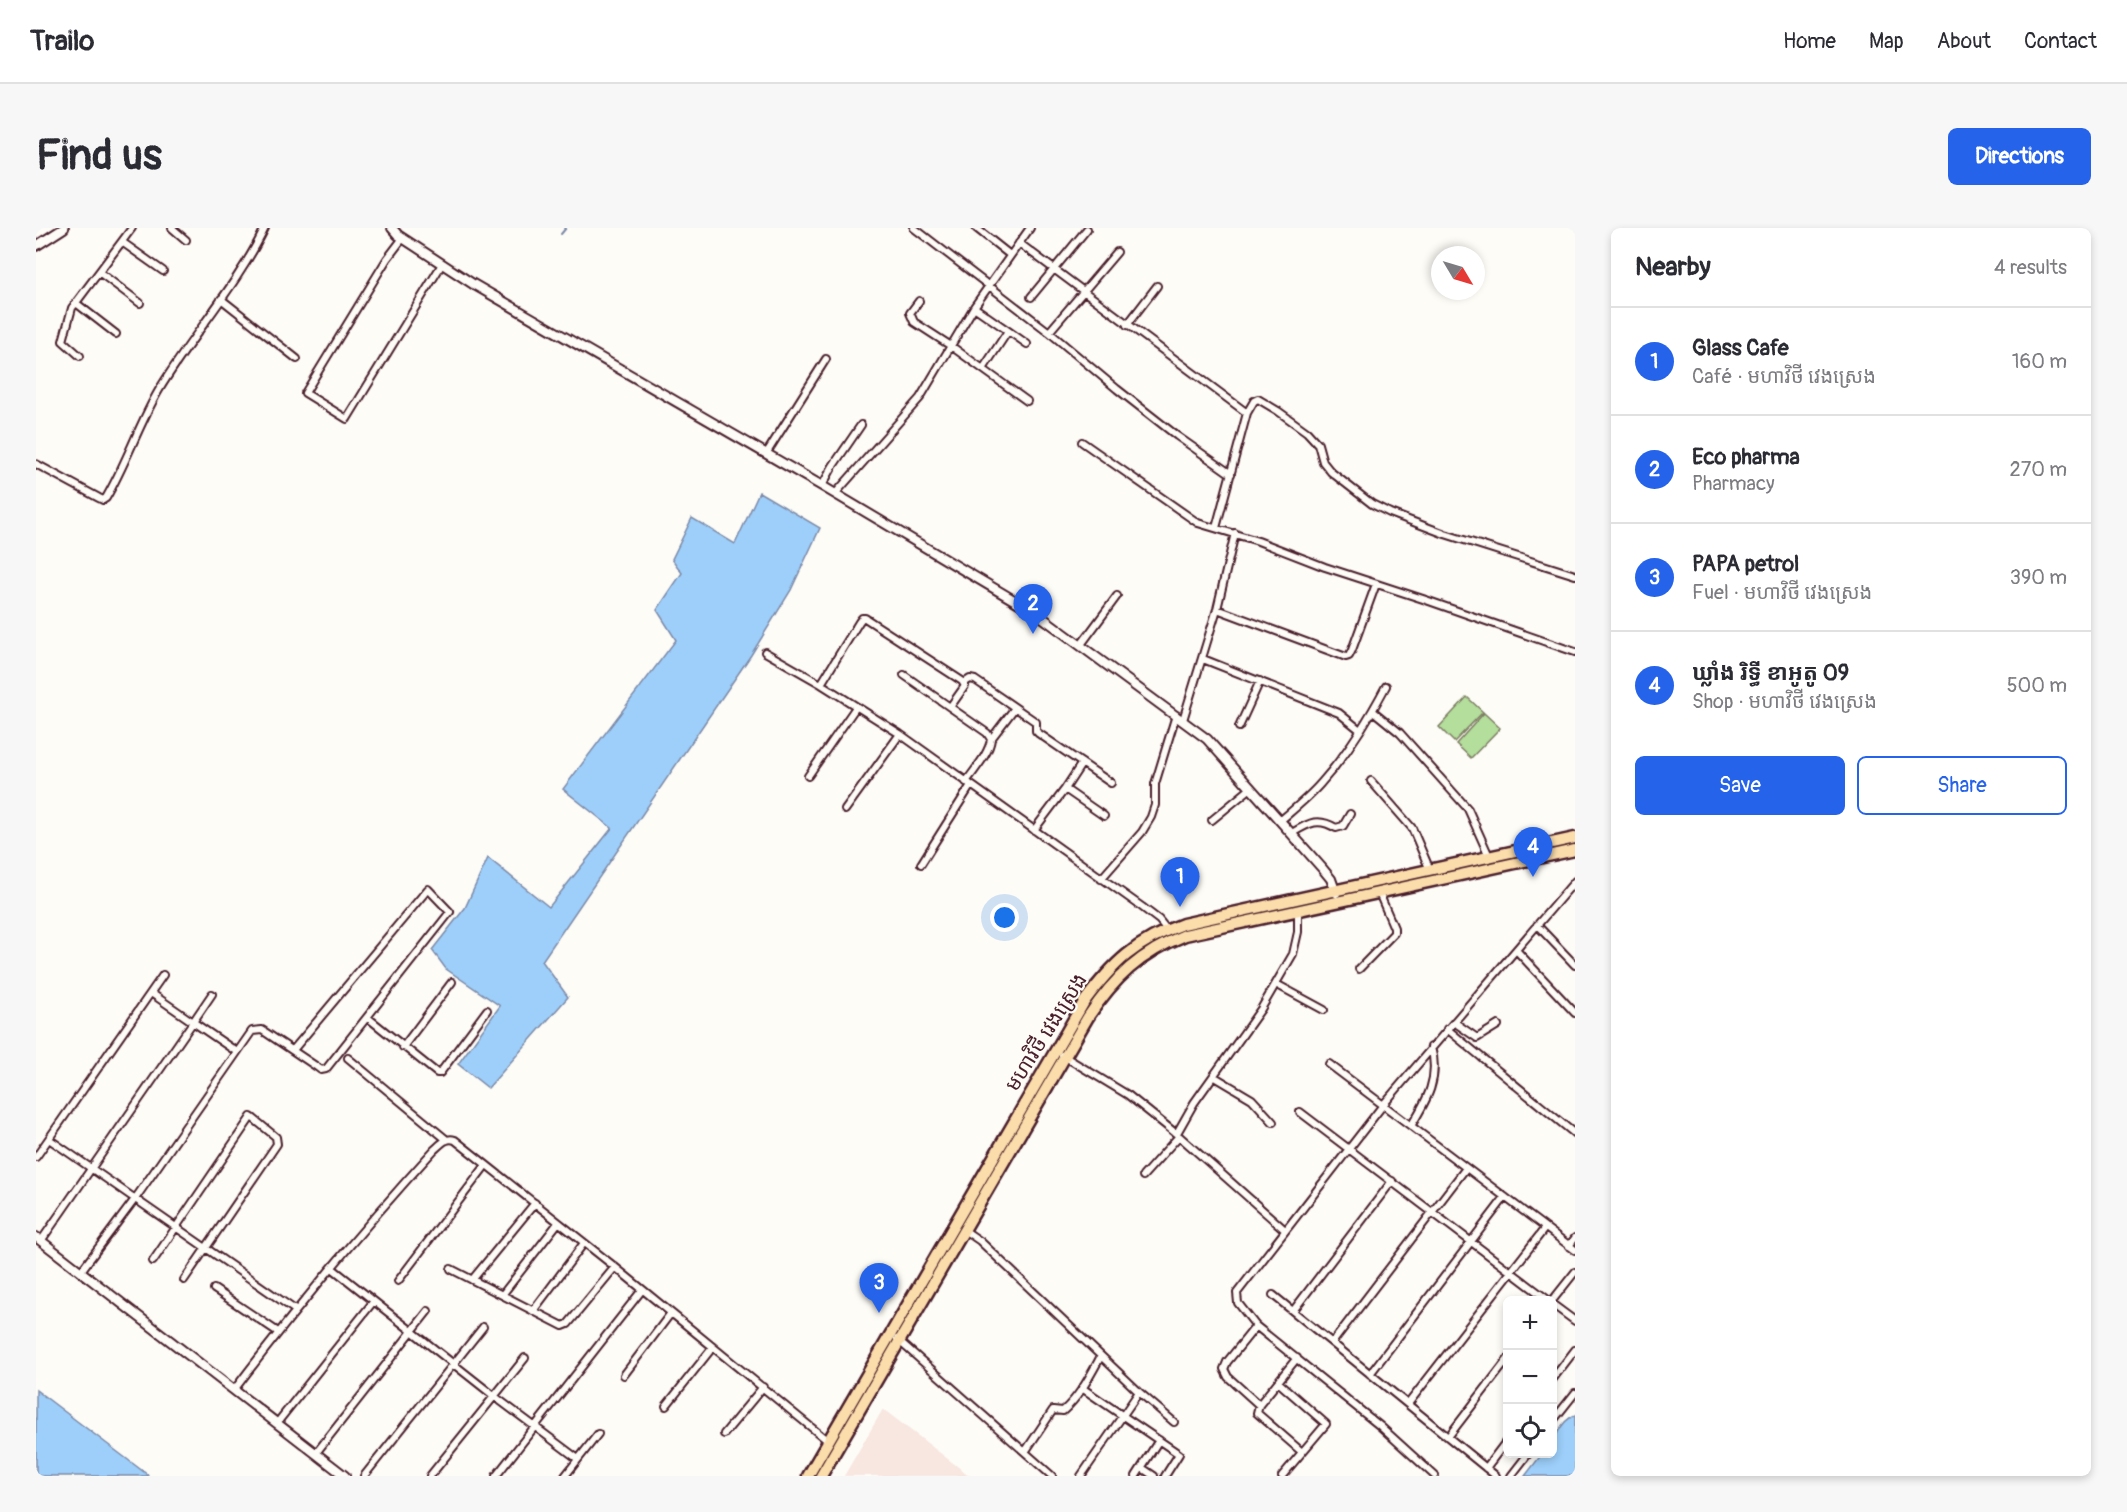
<!DOCTYPE html>
<html lang="en">
<head>
<meta charset="utf-8">
<style>
	:root { --surface:#fff; --page:#f7f7f7; --text:#2b2b33; --muted:#7c7c81; --line:#e1e1e2; --accent:#2563eb }
	body { margin:0; font-family:Pangolin,"Noto Sans Khmer",sans-serif; background:var(--page); color:var(--text) }
	.controls { position:absolute; right:18px; bottom:18px; display:grid; overflow:hidden; border-radius:9px; box-shadow:0 3px 9px #0003 }
	.controls button { width:54px; height:54px; display:grid; place-items:center; padding:0; border:0; border-bottom:2px solid var(--line); background:var(--surface); color:var(--text); font:30px sans-serif }
	.compass { position:absolute; left:1395px; top:18px; width:54px; height:54px; border-radius:50%; background:var(--surface); box-shadow:0 3px 9px #0003; rotate:128deg }
	.you { position:absolute; left:969px; top:690px; width:21px; height:21px; margin:-15px; border:4px solid #fff; border-radius:50%; background:#1a73e8; box-shadow:0 0 0 9px #1a73e833 }
	.badge { display:grid; place-items:center; width:39px; height:39px; border-radius:50%; background:var(--accent); color:#fff; font-size:20px; font-weight:700 }
	.pin { position:absolute; translate:-50% -50px; filter:drop-shadow(0 2px 3px #0008) }
	.pin::after { content:''; position:absolute; top:32px; width:21px; height:18px; background:inherit; clip-path:polygon(0 0,100% 0,50% 100%) }
	.list { margin:0; padding:0; list-style:none }
	h2 { display:flex; justify-content:space-between; align-items:center; height:78px; margin:0; padding:0 24px; font-size:26px }
	h2 small { font-size:20px; font-weight:400; color:var(--muted) }
	.list li { display:grid; grid-template-columns:39px 1fr auto; gap:18px; align-items:center; box-sizing:border-box; height:108px; padding:0 24px; border-top:2px solid var(--line) }
	.list b { display:block; font-size:22px; white-space:nowrap }
	.list p { margin:0; font-size:20px; white-space:nowrap; color:var(--muted) }
	.list em { font-size:20px; font-style:normal; color:var(--muted) }
	.actions { display:flex; gap:12px; padding:18px 24px }
	.actions a { flex:1; padding:14px 0; border:2px solid var(--accent); border-radius:9px; text-align:center; font-size:21px; color:var(--accent) }
	.actions .main { background:var(--accent); color:#fff }
	.icon { flex:none; width:33px; height:33px; fill:none; stroke:currentColor; stroke-width:2; stroke-linecap:round; stroke-linejoin:round }
	.map { position:relative; flex:none; width:1539px; height:1248px; overflow:hidden; border-radius:9px }
	header { display:flex; align-items:center; gap:36px; box-sizing:border-box; height:84px; padding:0 30px; background:var(--surface); border-bottom:2px solid var(--line) }
	header strong { font-size:28px }
	nav { display:flex; gap:33px; margin-inline-start:auto; font-size:21px }
	.intro { display:flex; align-items:center; justify-content:space-between; box-sizing:border-box; height:144px; padding:0 36px }
	h1 { margin:0; font-size:42px }
	.button { padding:15px 27px; border-radius:9px; background:var(--accent); color:#fff; font-size:21px; font-weight:700 }
	main { display:flex; gap:36px; padding:0 36px }
	aside { flex:1; background:var(--surface); border-radius:9px; box-shadow:0 3px 9px #0003 }
	.map>svg:first-child { display:block }
</style>
</head>
<body>
<header>
<strong>Trailo</strong>
<nav><a>Home</a><a>Map</a><a>About</a><a>Contact</a></nav>
</header>
<div class="intro"><h1>Find us</h1><a class="button">Directions</a></div>
<main>
<div class="map">
<svg width="1539" height="1248" viewBox="0 0 1539 1248">
	<rect width="100%" height="100%" fill="#fdfcf7"/>
	<filter id="ink" filterUnits="userSpaceOnUse"><feTurbulence type="fractalNoise" baseFrequency=".0167" numOctaves="2"/><feDisplacementMap in="SourceGraphic" scale="12" xChannelSelector="R" yChannelSelector="G"/><feConvolveMatrix kernelMatrix="1 2 1 2 8 2 1 2 1" color-interpolation-filters="sRGB"/></filter>
	<g filter="url(#ink)">
		<path fill="#f8e6e0" d="M847,1181L934,1248H808Z"/>
		<path fill="#b3de9b" stroke="#7e7e63" stroke-width="1.5" d="M1431,469L1447,484L1418,514L1403,499Z
			M1448,485L1464,500L1435,530L1420,516Z"/>
		<path fill="#9dcffa" stroke="#7c89a7" stroke-width="1.5" d="M723,264L784,300L755,362L715,427L506,733L532,769L452,860L422,836L464,778L410,741L396,722L429,680L452,630L513,679L576,600L527,561L640,412L621,382L646,345L636,331L656,290L699,316Z
			M0,1162L112,1247L111,1248H0Z
			M1539,1187V1248H1489L1506,1226H1516C1516,1212 1525,1193 1539,1187Z"/>
		<g fill="none" stroke-linecap="round" stroke-linejoin="round">
			<path stroke="#7c89a7" stroke-width="2" d="M525,6L530,0"/>
			<g stroke="#4a1f2b" stroke-width="10">
				<path id="minor" d="M136,0L150,12
					M878,0L1013,104L1081,161L1141,208L1195,246
					M940,0L974,27
					M367,10L351,31L269,165L311,191L406,36
					M86,14L127,43
					M983,15L1211,185L1218,173L1222,171L1242,183L1271,204L1282,216L1287,234L1295,244L1336,276L1354,285L1409,306L1539,347
					M63,44L104,75
					M995,69L1051,1
					M185,71L261,131
					M883,73L874,85L878,94L915,118L991,173
					M40,75L80,106
					M938,79L991,116
					M1091,97L1121,58
					M1013,104L1081,24
					M44,128L27,113L36,80L96,0
					M947,141L972,103
					M1046,214L1162,295L1222,313L1289,339L1390,372L1539,424
					M730,226L790,131
					M0,236L63,270L67,272L70,270C90,236 103,196 123,162C156,107 201,58 229,0
					M786,258L797,238L825,197
					M799,266L884,170L938,79L994,0
					M1180,300L1211,185
					M1181,381L1310,429L1313,428L1316,422L1340,356
					M1044,418L1081,368
					M729,424L785,456L864,506L1106,679L1123,692L1131,702
					M1167,431L1303,485L1324,502
					M868,447L951,505L955,511C953,526 939,541 930,554
					M928,455L934,451L939,452L1000,494V503L1002,505L1075,555
					M785,456L823,394L826,390H829L926,453L929,458L914,479
					M1337,483L1364,505L1432,581L1453,628
					M1147,492L1181,381L1199,305
					M1203,499L1224,453
					M955,511L978,481
					M772,548L820,479
					M1335,553L1376,600L1394,642
					M1029,561L1068,588
					M809,582L864,506
					M1176,592L1215,560
					M1244,593C1258,581 1273,569 1285,555C1311,526 1332,492 1350,458
					M998,602L1029,561L1046,535
					M1256,605C1273,595 1282,589 1300,600L1307,598L1314,586
					M885,636L935,557
					M1065,651L1106,604L1115,589L1119,577V556L1140,487
					M1501,697L1539,737
					M1480,722L1539,785
					M1323,741L1358,705V700L1343,665
					M1240,756L1288,782
					M176,766L157,794L201,824
					M331,789L401,845H404L451,782
					M1418,794L1441,810L1462,797
					M1411,801L1539,906
					M367,819L416,754
					M1026,827L1092,867L1143,908L1249,1002
					M312,830L411,912
					M1293,836L1539,1022
					M1179,849L1216,871L1237,894
					M1264,884L1512,1072
					M1375,898C1391,872 1404,850 1395,819
					M1141,905L1158,875L1225,781L1257,726L1262,704V683
					M13,911L259,1082
					M0,929L127,747
					M1107,948L1143,908
					M928,1002L944,1013L1103,1164L1138,1194
					M5,1013L157,794L115,765
					M1533,1018L1539,1010
					M117,1033L213,892L215,889L218,891L240,909L241,916L148,1052
					M296,1040L458,1168L542,1231
					M415,1041L527,1098L532,1096L579,1039
					M45,1043L99,971L216,803L226,802L281,839L285,842L290,841L414,684L392,661L257,822
					M436,1052L499,975
					M362,1053L450,937
					M178,1061L242,1104
					M466,1067L522,995
					M1237,1067L1460,1248
					M1516,1073L1539,1044
					M1516,1076L1539,1093
					M497,1083L548,1015
					M1257,1083L1356,953
					M1220,1098L1191,1134L1188,1141L1192,1149L1223,1177
					M861,1111L1016,1248
					M1296,1115L1430,940
					M1261,1130L1223,1177L1221,1185L1266,1224
					M1334,1146L1469,969
					M588,1147L635,1085
					M1516,1152L1539,1122
					M1242,1154L1290,1196L1246,1248
					M1046,1160L1143,1226L1129,1248
					M198,1162C261,1079 328,999 398,922C405,916 410,909 419,912L579,1039L792,1213
					M1372,1176L1509,1000
					M630,1178L677,1119
					M1516,1194L1539,1165
					M241,1195L337,1074
					M688,1206L727,1159
					M1412,1209L1472,1131
					M989,1224L1017,1182L1027,1183C1044,1168 1054,1148 1065,1128
					M280,1225L392,1083
					M1106,1240L1118,1248
					M1450,1240L1472,1211
					M328,1248L447,1099
					M394,1248L489,1130
					M460,1248L606,1062
					M529,1248L562,1206
					M1045,1248L1103,1164
					M1100,1248L1123,1212
					M1399,1248L1344,1198L1220,1098L1202,1075L1201,1065L1347,877L1539,653
					M1475,1248L1492,1226"/>
			</g>
			<g stroke="#4a1f2b" stroke-width="12">
				<path id="tertiary" d="M356,0L362,7L437,56L786,258L1003,387L1171,511L1286,640L1295,651L1300,665
					M0,18L28,0
					M0,1009L309,1248"/>
			</g>
			<g stroke="#4a1f2b" stroke-width="15">
				<path id="primary" d="M772,1248L1048,774C1077,735 1100,713 1147,696L1539,610
					M785,1248L1052,789C1078,750 1104,725 1149,707L1539,622"/>
			</g>
			<use href="#minor" stroke="#fdfcf7" stroke-width="6"/>
			<use href="#tertiary" stroke="#fdfcf7" stroke-width="8"/>
			<use href="#primary" stroke="#fbddab" stroke-width="10"/>
		</g>
	</g>
	<g text-anchor="middle" stroke-width="4.5" stroke-linejoin="round" paint-order="stroke">
		<g font-size="21" fill="#4a1f2b" stroke="#fdfcf7">
			<text transform="translate(1010 804) rotate(-58)" y="7">មហាវិថី វេងស្រេង</text>
		</g>
	</g>
</svg>
<div class="controls">
<button>+</button>
<button>−</button>
<button><svg class="icon" aria-label="locate" viewBox="0 0 24 24"><circle cx="12" cy="12" r="6"/><path d="M12 2v4M12 18v4M2 12h4M18 12h4"/></svg></button>
</div>
<svg class="compass" viewBox="-18 -18 36 36"><path d="M0-13l5 13h-10z" fill="#e53935"/><path d="M0 13l5-13h-10z" fill="#7c7c81"/></svg>
<div class="you"></div>
<div class="pin badge" style="left:1144px;top:679px">1</div>
<div class="pin badge" style="left:997px;top:406px">2</div>
<div class="pin badge" style="left:843px;top:1085px">3</div>
<div class="pin badge" style="left:1497px;top:649px">4</div>
</div>
<aside>
<h2>Nearby<small>4 results</small></h2>
<ul class="list">
<li><span class="badge">1</span><div><b>Glass Cafe</b><p>Café · មហាវិថី វេងស្រេង</p></div><em>160 m</em></li>
<li><span class="badge">2</span><div><b>Eco pharma</b><p>Pharmacy</p></div><em>270 m</em></li>
<li><span class="badge">3</span><div><b>PAPA petrol</b><p>Fuel · មហាវិថី វេងស្រេង</p></div><em>390 m</em></li>
<li><span class="badge">4</span><div><b>ឃ្លាំង រិទ្ធី ខាអូតូ 09</b><p>Shop · មហាវិថី វេងស្រេង</p></div><em>500 m</em></li>
</ul>
<div class="actions"><a class="main">Save</a><a>Share</a></div>
</aside>
</main>
</body>
</html>
